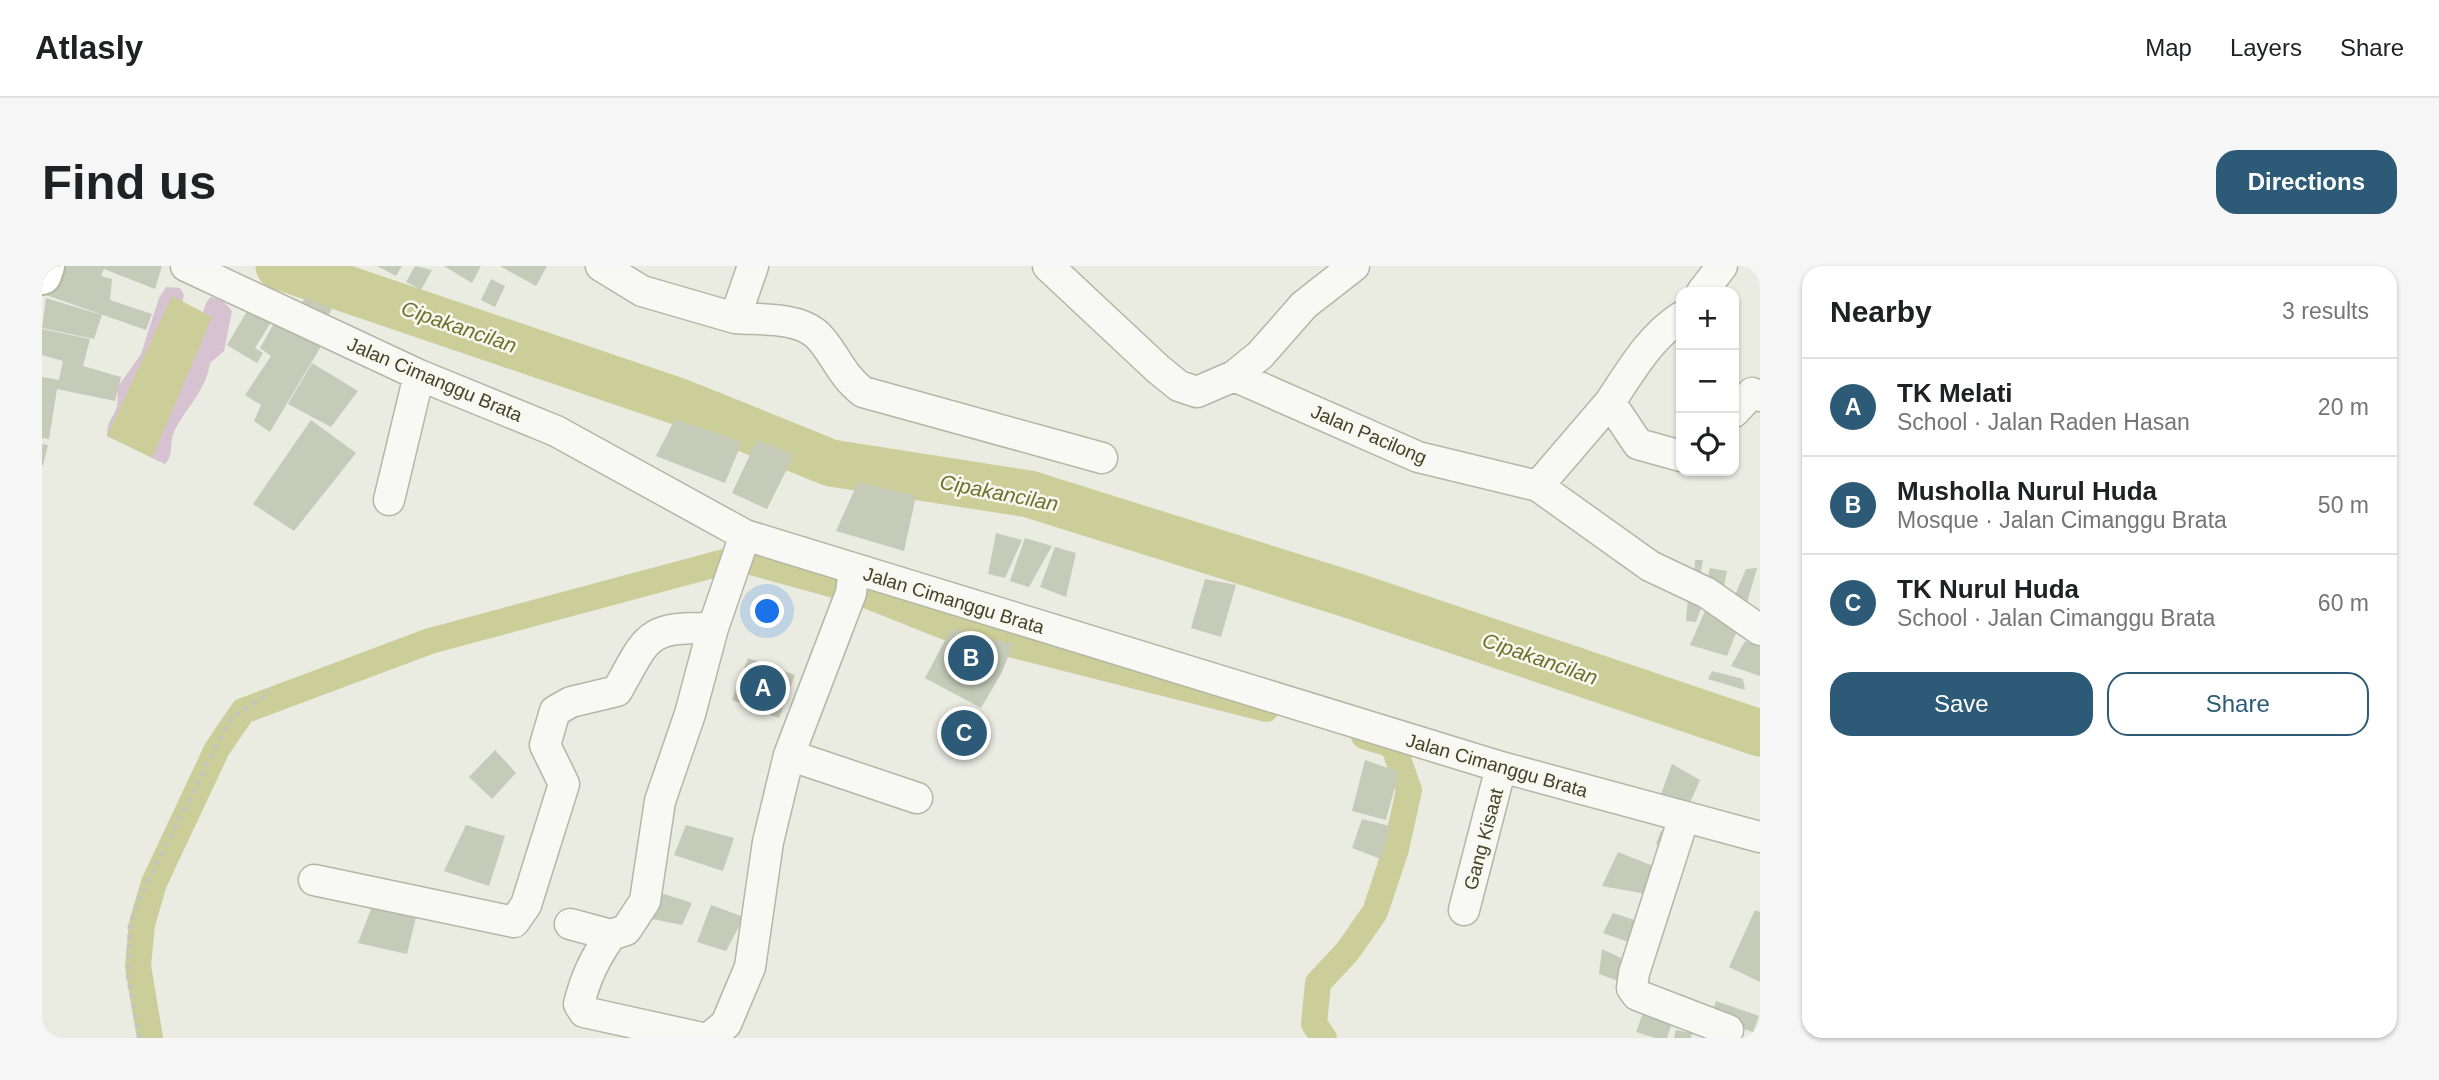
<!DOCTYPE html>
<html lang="en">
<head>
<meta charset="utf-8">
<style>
	:root { --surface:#fff; --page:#f6f6f6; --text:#202124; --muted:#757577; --line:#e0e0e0; --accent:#2d5a76 }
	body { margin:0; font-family:Helvetica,sans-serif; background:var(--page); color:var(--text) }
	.controls { position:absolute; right:21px; top:21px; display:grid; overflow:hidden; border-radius:14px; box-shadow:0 2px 5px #0004 }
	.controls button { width:63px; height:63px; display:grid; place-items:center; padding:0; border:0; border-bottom:2px solid var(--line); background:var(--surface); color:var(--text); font:35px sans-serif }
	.you { position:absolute; left:726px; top:346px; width:24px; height:24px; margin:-18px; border:5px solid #fff; border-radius:50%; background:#1a73e8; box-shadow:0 0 0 10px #1a73e833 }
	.badge { display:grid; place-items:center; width:46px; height:46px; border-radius:50%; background:var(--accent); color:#fff; font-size:23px; font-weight:700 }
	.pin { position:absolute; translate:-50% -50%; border:4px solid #fff; box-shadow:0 2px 7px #0006 }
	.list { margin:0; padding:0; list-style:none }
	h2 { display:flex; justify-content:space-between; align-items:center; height:91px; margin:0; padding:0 28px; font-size:30px }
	h2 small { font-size:23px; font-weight:400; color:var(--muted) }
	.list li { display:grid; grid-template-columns:46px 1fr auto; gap:21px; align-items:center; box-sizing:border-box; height:98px; padding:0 28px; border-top:2px solid var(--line) }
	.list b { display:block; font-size:26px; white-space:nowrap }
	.list p { margin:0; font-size:23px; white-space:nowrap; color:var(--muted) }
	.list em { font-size:23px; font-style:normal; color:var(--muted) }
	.actions { display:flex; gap:14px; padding:21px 28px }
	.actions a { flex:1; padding:16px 0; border:2px solid var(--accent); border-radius:21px; text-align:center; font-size:24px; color:var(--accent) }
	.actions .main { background:var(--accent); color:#fff }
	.icon { flex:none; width:38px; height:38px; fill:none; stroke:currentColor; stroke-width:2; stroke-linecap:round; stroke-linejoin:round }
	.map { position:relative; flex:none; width:1718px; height:772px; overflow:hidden; border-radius:21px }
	header { display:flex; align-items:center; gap:42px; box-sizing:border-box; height:98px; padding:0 35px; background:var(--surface); border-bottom:2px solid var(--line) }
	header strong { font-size:33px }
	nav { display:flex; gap:38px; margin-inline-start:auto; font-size:24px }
	.intro { display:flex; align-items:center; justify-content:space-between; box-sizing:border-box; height:168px; padding:0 42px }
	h1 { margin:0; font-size:49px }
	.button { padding:18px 32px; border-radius:21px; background:var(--accent); color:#fff; font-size:24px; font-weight:700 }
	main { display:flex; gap:42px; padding:0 42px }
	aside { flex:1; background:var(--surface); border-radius:21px; box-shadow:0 2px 5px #0004 }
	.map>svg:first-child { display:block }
</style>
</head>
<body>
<header>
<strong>Atlasly</strong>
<nav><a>Map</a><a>Layers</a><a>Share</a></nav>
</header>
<div class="intro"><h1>Find us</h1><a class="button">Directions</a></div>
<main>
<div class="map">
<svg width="1718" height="772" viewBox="0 0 1718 772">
	<rect width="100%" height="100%" fill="#eaebe1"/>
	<path fill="#d6c2d1" d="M124,21L138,22L142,29L139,42L81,168L70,173L65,170C65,146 79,153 75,122L99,88L117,32Z
		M169,31L181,35L190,45L182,85L168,97C163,127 145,139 132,166C127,177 132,189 123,198L110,192V186L165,35Z"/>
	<path fill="#ccce99" d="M130,30L170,51L110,192L65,170Z"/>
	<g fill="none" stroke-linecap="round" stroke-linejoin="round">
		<path stroke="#ccce99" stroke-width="26" d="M713,297L796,320
			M821,328L909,363L1224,443
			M108,772L96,700L100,658L112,617L175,483L201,445L388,375L682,296
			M1282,772L1272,758L1276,717L1305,686L1333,646L1354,583L1367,524L1351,479L1322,470"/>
		<path stroke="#ccce99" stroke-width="47" d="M237,0L638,136L789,197L987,228L1309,329L1718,467"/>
	</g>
	<path fill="#c6cab8" d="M10,0H120L113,23L62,3L59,10L70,13L68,34L110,48L104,64L1,28Z
		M335,0H360L354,10Z
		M373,0L390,4L379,24L364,16Z
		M402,0H439L430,17Z
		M458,0H505L494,20Z
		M449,13L463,20L453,41L439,34Z
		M263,31L290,43L283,55L257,43Z
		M4,32L60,49L52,73L0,62Z
		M207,42L229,56L213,82L221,87L215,97L185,79Z
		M235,52L281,77L228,166L212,155L219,139L203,129L229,90L218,82Z
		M0,63L48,73L41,100L79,111L73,135L15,123L7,173L0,172V111L17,114L21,95L0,89Z
		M270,97L316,125L289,161L246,138Z
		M633,153L700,176L683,217L614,190Z
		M269,154L314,187L252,265L211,238Z
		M715,174L752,189L725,243L690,227Z
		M0,178L6,179L1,200H0Z
		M816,216L874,230L862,285L794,265Z
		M954,267L980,274L963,312L946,308Z
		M983,272L1010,280L987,321L968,315Z
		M1013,281L1034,287L1024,331L998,321Z
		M1653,294H1661L1657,314L1652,312Z
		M1668,302L1685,305L1681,324L1664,320Z
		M1715,302L1704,340L1691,334L1704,303Z
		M1163,313L1194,319L1179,371L1149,362Z
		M1646,331L1662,334L1654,356L1644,355Z
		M1663,345L1698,357L1685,390L1648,379Z
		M909,363L971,378L960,406L939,442L883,412Z
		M1703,375L1718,381V410L1689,400Z
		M706,392L753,409L737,452L690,434Z
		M1670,405L1701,413L1703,424L1666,413Z
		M902,452L947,466L943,481L897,468Z
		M453,484L474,507L450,533L427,511Z
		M1323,494L1357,506L1344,554L1310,545Z
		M1630,498L1658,514L1647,539L1619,528Z
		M1320,553L1348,560L1339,593L1310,582Z
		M424,559L463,570L447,620L402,605Z
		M644,559L692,572L681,605L632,589Z
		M1619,565L1628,567L1625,584L1614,578Z
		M1576,586L1611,600L1604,628L1560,620Z
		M613,625L650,637L640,659L605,652Z
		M669,639L702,651L684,685L655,676Z
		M330,640L374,651L365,688L316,677Z
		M1713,644L1718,646V716L1687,701Z
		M1571,647L1599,656L1592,678L1561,667Z
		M1560,683L1579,692L1576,715L1557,708Z
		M1674,735L1717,750L1711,766L1668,752Z
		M1601,747L1630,757L1625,772H1613L1594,766Z
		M1634,764L1650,767L1649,772H1632Z"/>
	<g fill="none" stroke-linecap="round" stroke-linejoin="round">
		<g stroke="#b4b6a6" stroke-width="33">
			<path id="minor" d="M144,0L377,109L514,165L703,269L1459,501L1718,571
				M559,0L600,25L693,52L711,0
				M1006,0L1116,103L1137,120L1155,126L1192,110L1376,191L1496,220L1568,136L1596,178L1639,190
				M1660,26L1680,0
				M693,52C718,54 753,51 773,67C791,82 797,108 821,126L1060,192
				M1192,110L1218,89L1262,39L1312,0
				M1568,136C1589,105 1607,72 1639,51
				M1692,146L1710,127L1718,130
				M1496,220L1608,300L1665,327L1718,364
				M347,234L377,109
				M747,489L875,532
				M1642,551L1592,707L1590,722L1595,729L1686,764
				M272,614L472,656L484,639L522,518L503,479L513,445L529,436L575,425C606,370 603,361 671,362L703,269
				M1422,644L1459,501
				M528,658L569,669C553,692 544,710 537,738L542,746L660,772
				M569,669L584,664L603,635L618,535L648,448L671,362
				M667,772L684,758L708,701L726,576L747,489L809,327L812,303"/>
		</g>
		<g stroke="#b5b8a0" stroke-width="42">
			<path id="major" d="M0,9L3,0"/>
		</g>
		<path stroke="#c4c7bc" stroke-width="4.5" stroke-dasharray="5 5" stroke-linecap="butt" d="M98,772L86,711L88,659L95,637L181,466L189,453L229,425"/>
		<use href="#minor" stroke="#f8f9f5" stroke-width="30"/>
		<use href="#major" stroke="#fff" stroke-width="38"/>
	</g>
	<g text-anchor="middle" stroke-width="5" stroke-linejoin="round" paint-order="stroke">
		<g font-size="19" fill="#404528" stroke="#f8f8f1">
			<text transform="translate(393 113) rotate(23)" y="7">Jalan Cimanggu Brata</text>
			<text transform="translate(1327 168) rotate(23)" y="7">Jalan Pacilong</text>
			<text transform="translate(912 334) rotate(17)" y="7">Jalan Cimanggu Brata</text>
			<text transform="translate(1455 499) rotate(16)" y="7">Jalan Cimanggu Brata</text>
			<text transform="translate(1441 573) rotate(-75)" y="7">Gang Kisaat</text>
		</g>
		<g font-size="21" font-style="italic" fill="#6d722b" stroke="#f8f8f1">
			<text transform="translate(417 61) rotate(19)" y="7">Cipakancilan</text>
			<text transform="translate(957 227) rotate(11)" y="7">Cipakancilan</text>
			<text transform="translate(1498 393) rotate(19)" y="7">Cipakancilan</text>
		</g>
	</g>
</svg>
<div class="controls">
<button>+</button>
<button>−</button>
<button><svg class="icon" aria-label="locate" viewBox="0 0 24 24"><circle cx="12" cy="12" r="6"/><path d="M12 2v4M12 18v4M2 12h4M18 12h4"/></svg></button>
</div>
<div class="you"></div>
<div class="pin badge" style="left:721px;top:422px">A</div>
<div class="pin badge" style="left:929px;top:392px">B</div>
<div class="pin badge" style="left:922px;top:467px">C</div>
</div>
<aside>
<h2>Nearby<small>3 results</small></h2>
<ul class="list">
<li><span class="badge">A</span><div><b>TK Melati</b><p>School · Jalan Raden Hasan</p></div><em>20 m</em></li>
<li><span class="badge">B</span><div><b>Musholla Nurul Huda</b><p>Mosque · Jalan Cimanggu Brata</p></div><em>50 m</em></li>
<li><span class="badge">C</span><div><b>TK Nurul Huda</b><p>School · Jalan Cimanggu Brata</p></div><em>60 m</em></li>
</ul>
<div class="actions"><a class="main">Save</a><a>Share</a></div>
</aside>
</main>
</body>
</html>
